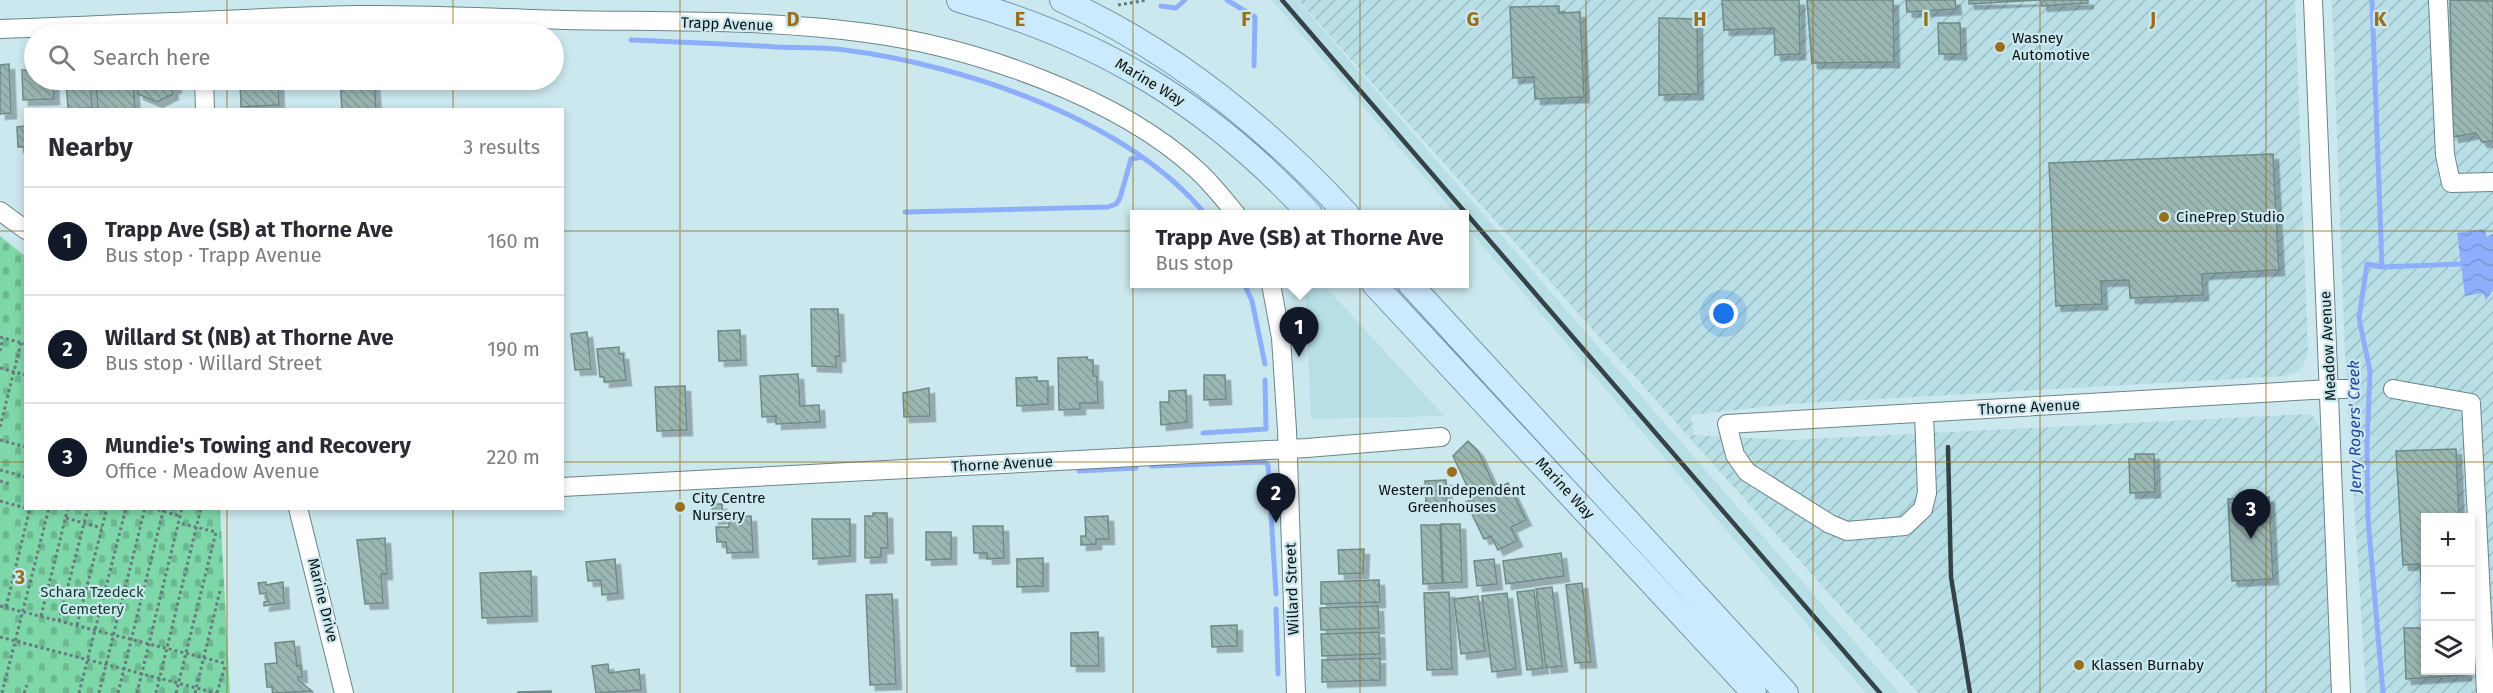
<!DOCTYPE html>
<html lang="en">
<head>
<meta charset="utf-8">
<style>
	:root { --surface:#fff; --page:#f7f7f7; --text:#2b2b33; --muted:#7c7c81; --line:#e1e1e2; --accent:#111827 }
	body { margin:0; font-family:"Fira Sans",sans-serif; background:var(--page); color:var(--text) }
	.controls { position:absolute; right:18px; bottom:18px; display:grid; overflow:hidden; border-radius:0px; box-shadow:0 3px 9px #0003 }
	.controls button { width:54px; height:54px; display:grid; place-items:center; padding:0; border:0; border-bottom:2px solid var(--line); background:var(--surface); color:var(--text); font:30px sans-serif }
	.you { position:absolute; left:1724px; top:314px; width:21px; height:21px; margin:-15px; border:4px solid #fff; border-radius:50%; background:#1a73e8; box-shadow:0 0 0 9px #1a73e833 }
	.badge { display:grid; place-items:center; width:39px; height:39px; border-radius:50%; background:var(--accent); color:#fff; font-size:20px; font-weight:700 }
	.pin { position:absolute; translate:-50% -50px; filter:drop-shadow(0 2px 3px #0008) }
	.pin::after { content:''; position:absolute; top:32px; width:21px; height:18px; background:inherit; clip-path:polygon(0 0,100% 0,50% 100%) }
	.popup { position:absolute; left:1130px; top:210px; width:339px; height:78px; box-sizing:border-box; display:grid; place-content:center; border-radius:0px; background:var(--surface); filter:drop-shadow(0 2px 4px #0005); font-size:20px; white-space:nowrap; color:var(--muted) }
	.popup b { font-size:22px; color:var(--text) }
	.popup::after { content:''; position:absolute; left:50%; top:100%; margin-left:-12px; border:12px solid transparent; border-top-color:var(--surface) }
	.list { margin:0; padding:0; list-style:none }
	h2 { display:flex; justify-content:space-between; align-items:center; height:78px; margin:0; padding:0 24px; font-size:26px }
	h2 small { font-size:20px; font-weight:400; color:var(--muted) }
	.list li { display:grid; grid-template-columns:39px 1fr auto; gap:18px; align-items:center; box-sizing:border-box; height:108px; padding:0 24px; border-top:2px solid var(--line) }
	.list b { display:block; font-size:22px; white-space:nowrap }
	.list p { margin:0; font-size:20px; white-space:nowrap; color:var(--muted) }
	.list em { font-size:20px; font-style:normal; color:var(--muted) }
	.icon { flex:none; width:33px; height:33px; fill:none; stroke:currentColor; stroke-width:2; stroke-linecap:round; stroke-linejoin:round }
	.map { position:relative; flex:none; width:2493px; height:693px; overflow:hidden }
	.search { position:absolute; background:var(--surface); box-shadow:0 3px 9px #0003; left:24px; top:24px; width:540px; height:66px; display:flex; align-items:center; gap:15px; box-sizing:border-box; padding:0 21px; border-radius:33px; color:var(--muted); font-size:22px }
	.panel { position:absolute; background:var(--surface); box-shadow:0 3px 9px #0003; left:24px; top:108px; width:540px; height:402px; border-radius:0px }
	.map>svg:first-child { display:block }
</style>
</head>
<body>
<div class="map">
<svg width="2493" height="693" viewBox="0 0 2493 693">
	<defs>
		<pattern id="industrial-furrows" width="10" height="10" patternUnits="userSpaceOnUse" patternTransform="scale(1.5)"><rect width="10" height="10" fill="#b8dee6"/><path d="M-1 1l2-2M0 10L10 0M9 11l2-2" fill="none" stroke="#9dbec5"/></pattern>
		<pattern id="cemetery-stones" width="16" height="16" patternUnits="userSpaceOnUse" patternTransform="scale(1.5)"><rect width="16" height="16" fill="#7ed7a8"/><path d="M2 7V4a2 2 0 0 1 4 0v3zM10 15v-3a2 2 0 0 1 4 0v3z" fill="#6cb890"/></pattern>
		<pattern id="water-waves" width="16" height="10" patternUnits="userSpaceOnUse" patternTransform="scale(1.5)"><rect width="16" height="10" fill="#8daffb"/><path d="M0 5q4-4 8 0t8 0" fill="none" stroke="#7896d6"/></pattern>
		<pattern id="building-back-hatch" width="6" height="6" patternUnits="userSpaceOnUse" patternTransform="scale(1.5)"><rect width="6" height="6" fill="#9ab6b2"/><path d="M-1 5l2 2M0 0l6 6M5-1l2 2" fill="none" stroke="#839c98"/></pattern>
		<filter id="shadow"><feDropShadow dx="5.5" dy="5.5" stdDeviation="0" flood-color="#0004"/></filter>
	</defs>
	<rect width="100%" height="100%" fill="#cbe8ee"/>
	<path fill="#b8dee6" d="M1272,0H1297L1899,693H1866L1464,224V214H1456Z
		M1305,284H1323L1444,416L1311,419Z"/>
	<path fill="url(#industrial-furrows)" fill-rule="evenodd" d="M1298,0H2295L2308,353L2303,366L2296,372L2286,376L1789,404L1691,415L1694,435L1791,440L2310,414L2317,421L2322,437L2333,693H1918Z
		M2332,0H2493V693H2366L2345,356ZM2426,518H2470V670H2426Z"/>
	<path fill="url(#cemetery-stones)" d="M0,236L25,256L26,508L220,509L230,693H0Z"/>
	<path fill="url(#water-waves)" d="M2485,229L2486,237L2493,234V290L2486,300L2483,293L2465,296L2457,233Z"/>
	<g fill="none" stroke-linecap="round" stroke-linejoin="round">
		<path stroke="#8daffb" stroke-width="5" d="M1227,0L1255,17L1254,66
			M2372,0L2382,267L2367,264L2359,318L2370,371L2367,446L2368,519L2383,693
			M1161,6L1176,8L1185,0
			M631,40C680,42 728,44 777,47C799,48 822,47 845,50C963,65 1128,120 1205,214
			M905,212L1108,207L1116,204L1120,198L1131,159L1142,157
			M2382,267L2461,264
			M1244,284L1252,301L1265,364
			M1203,433L1266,429L1265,380
			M1151,466L1265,462L1268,465L1276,594
			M1079,471L1136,468
			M1276,609L1278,674"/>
	</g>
	<path fill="url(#building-back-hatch)" stroke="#6f8a86" stroke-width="1.5" filter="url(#shadow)" d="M1722,0H1799L1800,54L1775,55L1774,28L1724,30Z
		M1807,0H1893L1894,62L1812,63Z
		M1906,0H1955L1956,9L1907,12Z
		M1969,0H2040L1969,4Z
		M2041,0H2088V3L2042,6Z
		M2450,0L2493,1V141L2482,142L2476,133L2453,137Z
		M1559,6V13L1580,12L1584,97L1535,99L1534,77L1513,78L1510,7Z
		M1659,18L1697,19L1698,94L1659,95Z
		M1938,23H1960L1961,54H1939Z
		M9,64L11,113L0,114V65Z
		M22,70H34V80H53L54,99L23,100Z
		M66,80H90L92,108L59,110L68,109Z
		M96,80H133L135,109L98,110Z
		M137,80H175L176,87L172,89L173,94L157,102L138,94Z
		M240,80H278L279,105L241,107Z
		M340,80H374L376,109L342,110Z
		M26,126V147H18L17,127Z
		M2273,154L2279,270L2202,274L2203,295L2130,298L2129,280L2101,281L2102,304L2056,306L2049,163Z
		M811,309H838L840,356H836V367L812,366Z
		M740,330L741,360L719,361L718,331Z
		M587,332L591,369L575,370L571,334Z
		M619,347V354H623L626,380L604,382V377H600L597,349Z
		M1087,357L1088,360H1093V376H1097L1098,403H1080V409L1059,410L1058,358Z
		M798,374L800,406L819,405L820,422L776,424V416L762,417L760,376Z
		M1204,375H1225L1226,399L1204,400Z
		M1037,377V381H1048V404L1017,406L1016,378Z
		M685,386L687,430L657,431L655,387Z
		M929,388L930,416L904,417L903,393Z
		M1186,390L1187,422L1161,425L1160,402H1169V391Z
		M1468,441L1478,451L1496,489L1508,483L1526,520L1511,527L1517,541L1498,550L1491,536L1484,539L1466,502L1473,499L1453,456Z
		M2456,449L2459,518H2426V670H2466V675L2406,679L2404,628H2424L2420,564L2403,565L2396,451Z
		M2135,454H2154L2155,492L2130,493L2129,459H2135Z
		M1446,480L1447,504L1426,505L1425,481Z
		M2269,497L2273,579L2232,581L2228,499Z
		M712,504H722L723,518L713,519Z
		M873,513H887L888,548H881V557L865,558V516H873Z
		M751,516L753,552L727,553L726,542H717L716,527H729V521H738V517Z
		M1108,516L1109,539H1096V544L1081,545V536H1086L1085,517Z
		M812,519H850V556L813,559Z
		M1441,524H1460L1462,582L1443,583Z
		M1421,525H1440L1442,583L1423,584Z
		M973,526H1003L1004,558L987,559V553H974Z
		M926,532H951V559L926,560Z
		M385,538L387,574H381L383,603L365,604L357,540Z
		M1364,549L1363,573L1339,574L1338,550Z
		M1561,553L1564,576L1506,584L1503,561Z
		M1043,558V586L1017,587V559Z
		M615,559L618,593L602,595L601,580L588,581L586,562Z
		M1494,559L1497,584L1477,586L1474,561Z
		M531,571L532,616L482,618L480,573Z
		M1379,580L1380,602L1321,604V582Z
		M266,582V585L283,582L284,603L264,606V602L268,601L266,593L260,594L258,583Z
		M1582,583L1591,662L1575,663L1566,585Z
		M1552,587L1562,666L1546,668L1536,589Z
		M1534,590L1543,668L1527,670L1517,592Z
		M1449,592L1452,669L1427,670L1424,593Z
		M1507,593L1516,669L1492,672L1482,596Z
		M892,594L896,684L870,685L866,595Z
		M1478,596L1485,651L1461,654L1454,599Z
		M1378,606L1379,628L1321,630L1320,608Z
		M1237,625V646L1212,647L1211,626Z
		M1098,632L1099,666H1071V633Z
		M1379,632L1380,654L1322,656L1321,634Z
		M294,641L297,666L301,665L302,677H298V680L312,691L273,693L272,687H267L265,664L277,663L275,643Z
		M1380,658V680L1322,682V660Z
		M608,664L609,673L639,669L641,690L596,693L592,666Z
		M551,691V693H518V692Z"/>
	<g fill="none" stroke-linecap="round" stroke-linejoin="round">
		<g stroke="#6a848a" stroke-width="20">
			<path id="minor" d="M2313,0L2341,693
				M2438,0L2445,155L2451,183L2493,182
				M0,29C119,25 237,18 356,15C425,14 494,18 563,20C664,22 767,19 867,33C973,47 1119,97 1198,171C1212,184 1224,199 1236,214
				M204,80L205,110
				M0,211L26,230
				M1271,284L1281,338L1287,430L1296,693
				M2393,389L2471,403L2486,693
				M1924,413L1927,493L1923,509L1905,526L1847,531L1830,524L1747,472L1735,455L1727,424L2330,389H2348
				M562,487L1307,448L1441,437
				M298,508L344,693"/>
		</g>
		<g stroke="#7296ad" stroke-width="26">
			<path id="major" d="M959,0C1102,40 1209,105 1310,214
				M1062,0C1172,50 1265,125 1347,214
				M1374,284L1754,693
				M1410,284L1786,693"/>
		</g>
		<path stroke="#677a7f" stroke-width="3" stroke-dasharray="3 3" stroke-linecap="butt" d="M1118,5L1147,0
			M0,337L26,344
			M0,351L3,338
			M0,368L26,375
			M0,427L21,343
			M0,440L26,447
			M0,470L26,477
			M0,481L10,484
			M0,501L26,508
			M152,508L180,516
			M66,518L102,528
			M0,606L224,663
			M6,607L30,508
			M41,616L68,508
			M59,621L88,508
			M77,625L107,508
			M0,637L216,693
			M2,693L49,508
			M24,693L27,685
			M79,693L126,508
			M99,693L145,508
			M118,693L164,508
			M137,693L182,508
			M156,693L201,508
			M176,693L216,532L179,523
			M195,693L220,591
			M217,693L225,666"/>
		<use href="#minor" stroke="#fff" stroke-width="18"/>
		<use href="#major" stroke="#cceafe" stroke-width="24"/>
		<path stroke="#354346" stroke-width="4.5" d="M1282,0L1880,693
			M1948,447L1951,577L1970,693"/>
	</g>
	<path fill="none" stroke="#986f1c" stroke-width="1.5" stroke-opacity="0.55" d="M227,0V34M453,0V34M680,0V693M907,0V693M1133,0V693M1360,0V693M1586,0V693M1813,0V693M2040,0V693M2266,0V693M227,80V110M453,80V110M0,231H26M562,231H2493M0,462H26M562,462H2493M227,508V693M453,508V693"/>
	<g fill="#986f1c" stroke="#cbe8ee" stroke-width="2">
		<circle cx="2000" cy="47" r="6"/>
		<circle cx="2164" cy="217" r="6"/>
		<circle cx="1452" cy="472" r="6"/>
		<circle cx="680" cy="507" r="6"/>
		<circle cx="2079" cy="665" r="6"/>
	</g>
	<g text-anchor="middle" stroke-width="4.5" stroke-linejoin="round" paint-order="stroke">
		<g font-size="15" fill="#0a1417" stroke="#cbe8ee">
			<text transform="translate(727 24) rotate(2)" y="5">Trapp Avenue</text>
			<text transform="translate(1150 82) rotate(31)" y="5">Marine Way</text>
			<text transform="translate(2328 346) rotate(-93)" y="5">Meadow Avenue</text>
			<text transform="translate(2029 407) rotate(-3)" y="5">Thorne Avenue</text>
			<text transform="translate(1002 464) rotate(-3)" y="5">Thorne Avenue</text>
			<text transform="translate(1565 488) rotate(47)" y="5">Marine Way</text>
			<text transform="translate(1292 589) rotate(-92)" y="5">Willard Street</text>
			<text transform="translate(323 600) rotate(76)" y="5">Marine Drive</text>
		</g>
		<g font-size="15" fill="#0a1417" stroke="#cbe8ee" text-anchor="start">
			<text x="2012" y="43">Wasney<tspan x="2012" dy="17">Automotive</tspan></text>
			<text x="2176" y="222">CinePrep Studio</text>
			<text x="1452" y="495" text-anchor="middle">Western Independent<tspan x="1452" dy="17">Greenhouses</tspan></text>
			<text x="692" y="503">City Centre<tspan x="692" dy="17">Nursery</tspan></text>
			<text x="2091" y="670">Klassen Burnaby</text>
		</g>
		<g font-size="15" fill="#123c28" stroke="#cbe8ee">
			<text x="92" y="597">Schara Tzedeck<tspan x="92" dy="17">Cemetery</tspan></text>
		</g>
		<g font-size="16" font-style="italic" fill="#24449b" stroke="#cbe8ee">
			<text transform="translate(2354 427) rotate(-91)" y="6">Jerry Rogers' Creek</text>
		</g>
	</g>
	<g font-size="20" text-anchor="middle" font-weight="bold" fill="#986f1c" stroke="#cbe8ee" stroke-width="4.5" stroke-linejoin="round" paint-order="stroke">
		<text x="793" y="26">D</text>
		<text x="1020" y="26">E</text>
		<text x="1246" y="26">F</text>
		<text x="1473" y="26">G</text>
		<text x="1700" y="26">H</text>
		<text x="1926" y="26">I</text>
		<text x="2153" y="26">J</text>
		<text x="2380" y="26">K</text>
		<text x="20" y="584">3</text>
	</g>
</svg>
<div class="controls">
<button>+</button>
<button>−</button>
<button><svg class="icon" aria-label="layers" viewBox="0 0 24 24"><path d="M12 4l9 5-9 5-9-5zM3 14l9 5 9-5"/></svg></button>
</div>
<div class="you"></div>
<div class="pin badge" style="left:1299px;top:357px">1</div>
<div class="popup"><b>Trapp Ave (SB) at Thorne Ave</b>Bus stop</div>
<div class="pin badge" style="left:1276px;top:523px">2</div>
<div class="pin badge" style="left:2251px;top:539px">3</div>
<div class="search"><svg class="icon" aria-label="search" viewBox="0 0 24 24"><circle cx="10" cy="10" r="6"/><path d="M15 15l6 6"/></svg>Search here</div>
<section class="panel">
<h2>Nearby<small>3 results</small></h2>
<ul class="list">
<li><span class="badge">1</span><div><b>Trapp Ave (SB) at Thorne Ave</b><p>Bus stop · Trapp Avenue</p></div><em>160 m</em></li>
<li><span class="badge">2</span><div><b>Willard St (NB) at Thorne Ave</b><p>Bus stop · Willard Street</p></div><em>190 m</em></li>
<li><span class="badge">3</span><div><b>Mundie's Towing and Recovery</b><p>Office · Meadow Avenue</p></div><em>220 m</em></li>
</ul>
</section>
</div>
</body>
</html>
